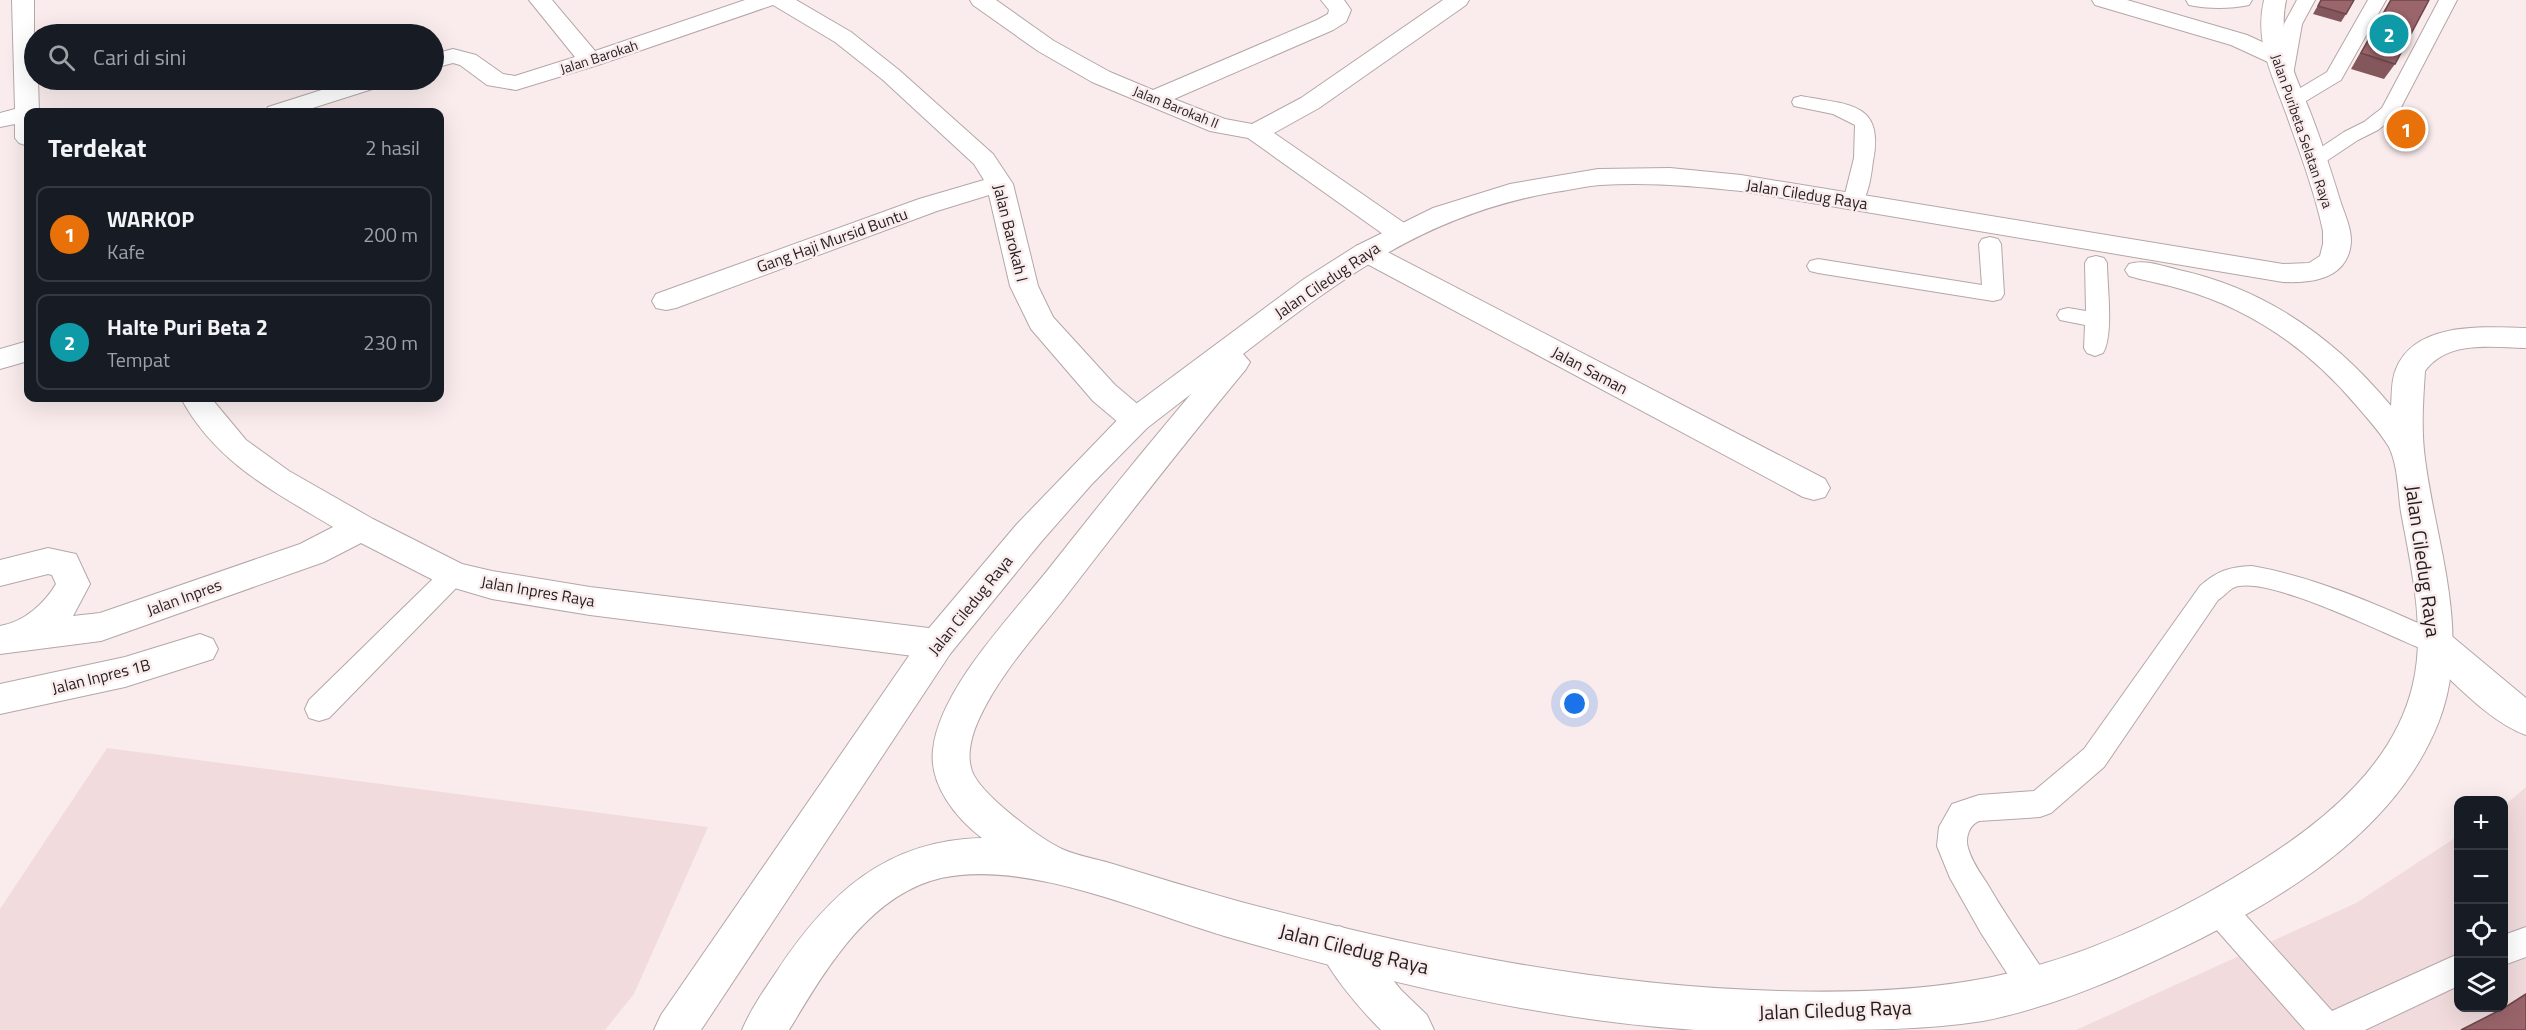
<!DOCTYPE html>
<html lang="id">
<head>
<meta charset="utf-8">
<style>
	:root { --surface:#171b24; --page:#20242c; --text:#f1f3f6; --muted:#9ea1a6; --line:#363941; --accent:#8c9099 }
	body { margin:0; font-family:"Titillium Web",sans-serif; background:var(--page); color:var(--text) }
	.controls { position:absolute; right:18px; bottom:18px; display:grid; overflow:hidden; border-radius:12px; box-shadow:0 6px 24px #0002 }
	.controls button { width:54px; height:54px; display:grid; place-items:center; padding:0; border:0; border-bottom:2px solid var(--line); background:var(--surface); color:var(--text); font:30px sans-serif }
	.you { position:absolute; left:1575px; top:704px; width:21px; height:21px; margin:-15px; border:4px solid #fff; border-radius:50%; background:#1a73e8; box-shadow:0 0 0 9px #1a73e833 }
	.badge { display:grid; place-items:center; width:39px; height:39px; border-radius:50%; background:var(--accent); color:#fff; font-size:20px; font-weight:700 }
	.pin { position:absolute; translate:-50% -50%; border:3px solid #fff; box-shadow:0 2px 6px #0006 }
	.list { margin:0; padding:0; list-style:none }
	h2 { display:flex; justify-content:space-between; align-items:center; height:78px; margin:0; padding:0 24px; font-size:26px }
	h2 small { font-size:20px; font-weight:400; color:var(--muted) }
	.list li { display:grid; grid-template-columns:39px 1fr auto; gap:18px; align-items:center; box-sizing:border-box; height:96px; margin:0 12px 12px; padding:0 12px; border:2px solid var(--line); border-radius:12px }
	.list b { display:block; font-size:22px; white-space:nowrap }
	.list p { margin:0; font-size:20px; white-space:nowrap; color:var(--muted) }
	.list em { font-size:20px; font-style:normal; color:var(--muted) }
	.icon { flex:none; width:33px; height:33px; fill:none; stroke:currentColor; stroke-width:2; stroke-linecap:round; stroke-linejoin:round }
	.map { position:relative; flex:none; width:2526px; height:1030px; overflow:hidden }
	.search { position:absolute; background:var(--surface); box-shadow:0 6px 24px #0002; left:24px; top:24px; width:420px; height:66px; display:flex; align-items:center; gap:15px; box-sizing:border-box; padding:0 21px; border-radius:33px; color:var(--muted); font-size:22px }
	.panel { position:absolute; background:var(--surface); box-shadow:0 6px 24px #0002; left:24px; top:108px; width:420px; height:294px; border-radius:12px }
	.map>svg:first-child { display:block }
</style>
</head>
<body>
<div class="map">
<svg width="2526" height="1030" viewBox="0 0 2526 1030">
	<rect width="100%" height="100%" fill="#faeced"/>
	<path fill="#f1dbdd" d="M107,748L708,827L634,994L605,1030H0V909Z
		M2526,787V1030H2076L2356,903L2458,836V1008H2504V806Z"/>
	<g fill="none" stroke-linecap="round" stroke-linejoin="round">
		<g stroke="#b4a7a8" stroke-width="2">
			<path id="lane" d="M2297,0H2315L2302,24L2293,75L2291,79H2277L2275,75L2284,24Z
				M2368,0H2386L2341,80L2301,104H2287L2285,100L2287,96L2327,72Z
				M2439,0H2457L2397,115L2378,130L2358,140L2322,164H2308L2305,160L2308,156L2344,132L2364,122L2382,108Z
				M1801,96C1847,105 1885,101 1873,161C1871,176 1869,194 1860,206L1853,208L1846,206L1843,202L1854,158L1855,125L1833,114L1794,106L1792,102L1794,98Z
				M1990,237L1998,239L2001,244L2004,294L2001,299L1993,301L1818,273L1810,271L1807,266L1810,261L1818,259L1982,285L1979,244L1982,239Z
				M2096,256L2104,258L2107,263C2107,285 2114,335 2103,353L2095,356L2087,353L2084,348L2085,325L2060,320L2057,315L2060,310L2068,308L2086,311L2085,263L2088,258Z
				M453,565L462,568L466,575L462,582L329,718L319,721L309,718L305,709L309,700L444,568Z
				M2252,566C2320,578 2382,607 2445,635L2449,643L2445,651L2435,654C2397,641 2266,572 2233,588C2228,591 2223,597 2218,600L2104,767L2051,813L2040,817L1979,821C1969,825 1965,838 1968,848C1972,862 1981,874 1988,885C2006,916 2027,946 2047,976L2051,987L2047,998L2035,1003L2023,998L1981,933L1950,878L1937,846L1939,827L1952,804L1979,795L2034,791L2084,749L2200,586C2217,571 2229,567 2252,566Z
				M2218,893L2229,897L2332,1011L2458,954V986L2365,1030H2305L2207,919L2202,908L2207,897Z
				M2526,927V957L2504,965V935Z"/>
		</g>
		<g stroke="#b4a7a8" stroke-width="2">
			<path id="street" d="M12,0H34V80H38L39,112H28V146L19,143L15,138V124L0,127V113L15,109Z
				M529,0H552L595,51L745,0H796L851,32L899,70L993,154L1013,184L1038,286L1053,317L1115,385L1147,412L1152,420L1147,428L1136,431L1125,428L1093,401L1031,329L1010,286L989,195L937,211L676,308L666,310L656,308L652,301L656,294L919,199L984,180L974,164L883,80L835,42L773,5L598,65L516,90L487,85L460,65L453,63L434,68V54L453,49L476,55L503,74L515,76L575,57Z
				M970,0H996L1054,41L1110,72L1153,90L1317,20L1328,14L1329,10L1321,0H1344L1351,10L1346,22L1333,30L1174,99L1225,119L1252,124L1301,98L1443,0H1469L1466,5L1319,108L1274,133L1410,227L1414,233L1410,239L1400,241L1390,239L1248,138L1210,131L1092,82L1038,51L973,5Z
				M2092,0H2127L2247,35L2284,52L2288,57L2284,62L2276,64L2268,62L2231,45L2095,5Z
				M2186,0H2252L2249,5C2231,9 2207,9 2189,5Z
				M353,80H388L385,85L300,112H265L268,107Z
				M1366,243L1376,246L1825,479L1830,488L1825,497L1814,500L1803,497L1356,258L1352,252L1356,246Z
				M28,341V361L0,369V349Z
				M181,398H211L246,440L289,471L373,519L462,564L492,571L590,587L937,629L950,634L955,644L950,654L937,659L590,615L492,599L441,584L361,543L324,562L101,641L0,654V626C24,622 44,604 56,584L52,575L48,574L0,586V560L48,548L76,554L90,584L73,616L100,613L300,544L333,527C273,491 215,462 181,398Z
				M200,634L213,639L218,649L213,659L125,687L0,714V684L125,657Z"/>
		</g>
		<g stroke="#b4a7a8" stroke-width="2">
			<path id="secondary" d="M2435,628L2448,633L2526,698V735C2489,722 2452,680 2422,653L2417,643L2422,633Z
				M1339,926L1354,932L1401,990L1427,1015L1434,1030H1381C1359,1008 1330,974 1318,946L1324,932Z"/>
		</g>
		<g stroke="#b4a7a8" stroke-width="2">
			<path id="primary" d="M2264,0H2286C2277,43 2296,75 2311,114C2322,142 2331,171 2340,200C2345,216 2354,233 2350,249C2343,280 2310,283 2283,282L1741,191C1694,186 1647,182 1600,185C1585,186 1570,190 1555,192C1427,214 1343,277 1243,354L1250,362L1246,369C1183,445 1123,522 1063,600C1034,637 999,675 979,719C972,734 966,755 972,771C980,794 1039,838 1062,849C1077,856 1097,859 1113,864C1155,877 1198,890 1241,902C1418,949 1596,986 1779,991C1850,993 1923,991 1992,977C2086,957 2179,913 2261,861C2326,820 2395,763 2413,684C2426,628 2411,567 2401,512C2398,492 2398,465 2389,447C2380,432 2367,418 2356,405C2309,350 2252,309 2181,289C2164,284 2146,281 2129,276L2125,270L2129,264C2145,259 2162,266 2179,270C2266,289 2335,338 2391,406C2392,395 2391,380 2396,369C2415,321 2485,327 2526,328V348C2492,347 2447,340 2425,371C2423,401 2421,430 2425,459C2436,545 2472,635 2439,721C2399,825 2295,891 2200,939C2131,973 2059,1006 1983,1021C1925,1030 1866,1030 1807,1030C1770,1030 1733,1030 1696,1030C1539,1020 1382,981 1231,938C1147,914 1028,859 941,878C868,895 825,971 789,1030H742C751,1009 764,990 777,971C828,894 886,840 982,838C956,818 929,785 933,750C939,690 1010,617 1047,571C1094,511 1142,452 1191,394L1147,428L1091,485L1041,542L950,654L701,1030H654L661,1015L924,634L1017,524L1125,412L1304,279L1356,246L1433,208L1510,184L1598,169L1670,168L1741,175L2283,264L2309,263L2320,256L2323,244V231C2315,193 2300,153 2287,116C2273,76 2254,43 2264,0Z"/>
		</g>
		<use href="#lane" fill="#fff" fill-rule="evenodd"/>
		<use href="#street" fill="#fff" fill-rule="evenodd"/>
		<use href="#secondary" fill="#fff" fill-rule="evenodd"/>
		<use href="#primary" fill="#fff" fill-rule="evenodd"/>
	</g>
	<path fill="#84575c" d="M2321,0L2346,14L2341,22L2313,14Z
		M2390,0H2429L2395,64L2384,79L2351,69Z"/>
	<path fill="#9a656b" stroke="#6c474b" stroke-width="1.5" d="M2321,0H2354L2346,14L2318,6Z
		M2391,0H2429L2395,64L2361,53Z
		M2526,994V1030H2461L2504,1008Z"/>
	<g text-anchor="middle" stroke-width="5" stroke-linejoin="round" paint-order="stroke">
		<g font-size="14" fill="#231e1e" stroke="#faeced">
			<text transform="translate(599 57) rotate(-18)" y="5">Jalan Barokah</text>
			<text transform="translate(1176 107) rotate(22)" y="5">Jalan Barokah II</text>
			<text transform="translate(2302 131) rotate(71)" y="5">Jalan Puribeta Selatan Raya</text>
		</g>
		<g font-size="16" fill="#231e1e" stroke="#faeced">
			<text transform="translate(1807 194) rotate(9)" y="6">Jalan Ciledug Raya</text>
			<text transform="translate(1011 233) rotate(76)" y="6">Jalan Barokah I</text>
			<text transform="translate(832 240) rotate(-20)" y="6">Gang Haji Mursid Buntu</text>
			<text transform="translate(1327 280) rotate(-34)" y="6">Jalan Ciledug Raya</text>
			<text transform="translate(1590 370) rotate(28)" y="6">Jalan Saman</text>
			<text transform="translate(538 591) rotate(10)" y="6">Jalan Inpres Raya</text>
			<text transform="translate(184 597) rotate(-20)" y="6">Jalan Inpres</text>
			<text transform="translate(970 605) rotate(-51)" y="6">Jalan Ciledug Raya</text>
			<text transform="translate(101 676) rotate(-14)" y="6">Jalan Inpres 1B</text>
		</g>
		<g font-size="20" fill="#231e1e" stroke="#faeced">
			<text transform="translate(2423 561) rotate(82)" y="7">Jalan Ciledug Raya</text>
			<text transform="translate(1354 949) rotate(14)" y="7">Jalan Ciledug Raya</text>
			<text transform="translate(1835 1010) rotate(-2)" y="7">Jalan Ciledug Raya</text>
		</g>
	</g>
</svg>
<div class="controls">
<button>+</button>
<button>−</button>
<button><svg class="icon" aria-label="locate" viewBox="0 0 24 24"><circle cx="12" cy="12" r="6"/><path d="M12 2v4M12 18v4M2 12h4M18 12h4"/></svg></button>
<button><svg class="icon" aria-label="layers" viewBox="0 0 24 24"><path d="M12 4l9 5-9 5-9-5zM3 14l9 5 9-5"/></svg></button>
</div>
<div class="you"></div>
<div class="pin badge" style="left:2406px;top:129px;background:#e8710a">1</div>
<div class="pin badge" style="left:2389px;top:34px;background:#0f9aa8">2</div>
<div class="search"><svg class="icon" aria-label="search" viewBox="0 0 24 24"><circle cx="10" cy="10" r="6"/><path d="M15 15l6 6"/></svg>Cari di sini</div>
<section class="panel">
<h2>Terdekat<small>2 hasil</small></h2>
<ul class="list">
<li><span class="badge" style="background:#e8710a">1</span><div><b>WARKOP</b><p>Kafe</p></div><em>200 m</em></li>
<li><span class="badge" style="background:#0f9aa8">2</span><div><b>Halte Puri Beta 2</b><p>Tempat</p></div><em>230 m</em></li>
</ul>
</section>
</div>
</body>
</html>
